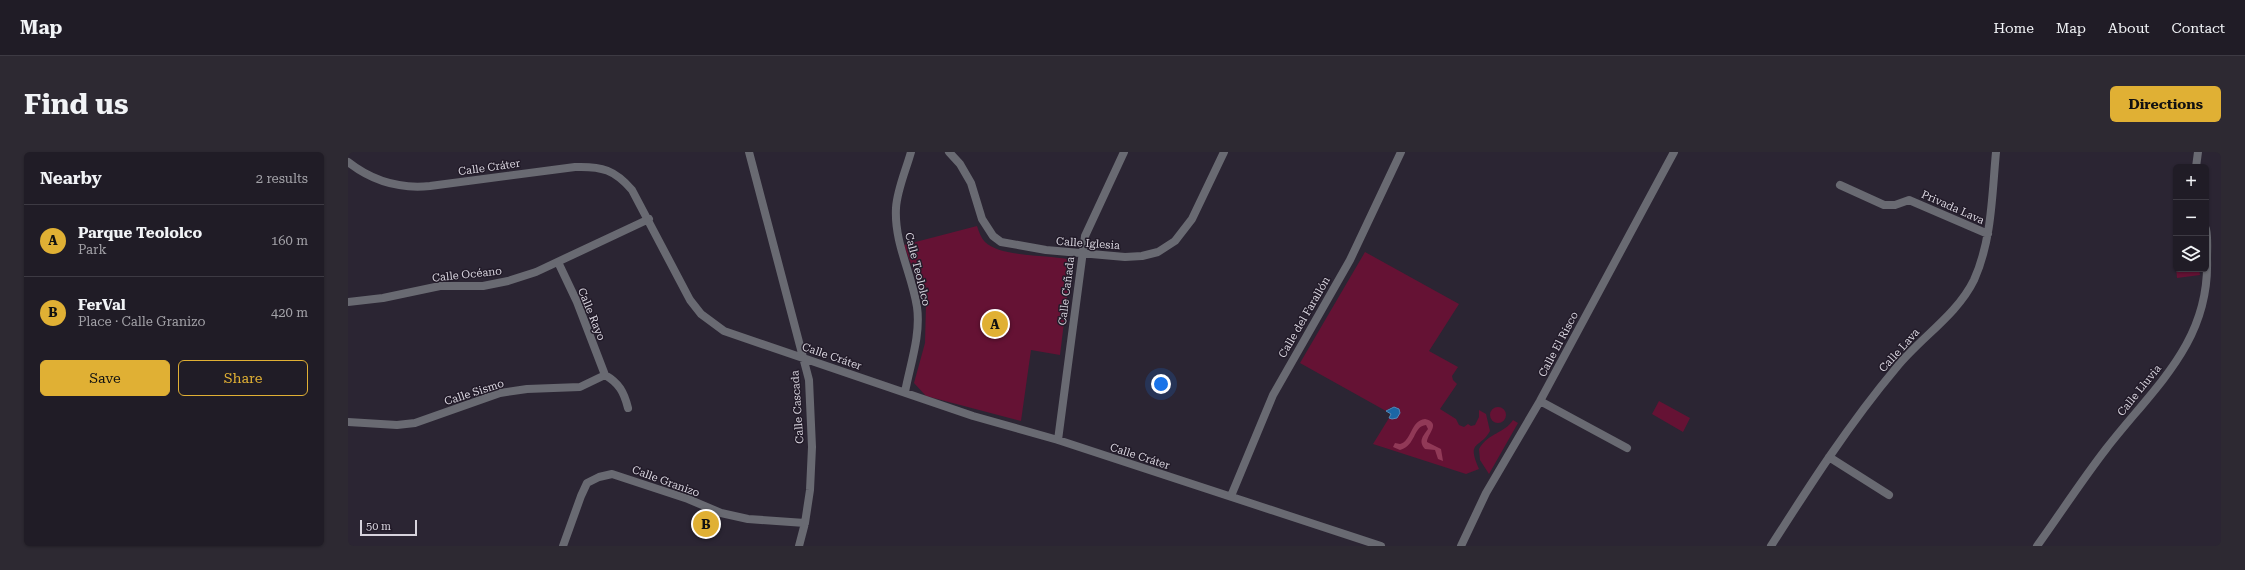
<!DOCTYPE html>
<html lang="en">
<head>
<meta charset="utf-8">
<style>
	:root { --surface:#201c26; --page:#2d2932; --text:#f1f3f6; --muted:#a2a1a7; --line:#3d3a43; --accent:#e0b034 }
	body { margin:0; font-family:"Roboto Serif",serif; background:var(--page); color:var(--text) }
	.controls { position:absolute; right:12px; top:12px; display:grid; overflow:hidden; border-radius:6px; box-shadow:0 1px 3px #0004 }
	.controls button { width:36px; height:36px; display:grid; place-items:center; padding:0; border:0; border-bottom:1px solid var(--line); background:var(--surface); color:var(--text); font:20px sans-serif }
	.scale { position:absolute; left:12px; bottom:10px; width:57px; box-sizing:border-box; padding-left:4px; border:2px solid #d7d3dd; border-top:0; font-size:11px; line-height:14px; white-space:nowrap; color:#d7d3dd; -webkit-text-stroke:3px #221b29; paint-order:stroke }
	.you { position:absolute; left:813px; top:232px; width:14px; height:14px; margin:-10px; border:3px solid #fff; border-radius:50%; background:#1a73e8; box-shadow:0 0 0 6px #1a73e833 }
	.badge { display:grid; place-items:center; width:26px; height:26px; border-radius:50%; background:var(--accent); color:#111; font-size:13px; font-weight:700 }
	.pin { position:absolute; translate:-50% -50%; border:2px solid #fff; box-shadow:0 1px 4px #0006 }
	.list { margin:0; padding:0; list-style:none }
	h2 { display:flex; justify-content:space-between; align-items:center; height:52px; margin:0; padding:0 16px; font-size:17px }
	h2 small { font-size:13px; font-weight:400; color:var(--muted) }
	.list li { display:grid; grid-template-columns:26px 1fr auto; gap:12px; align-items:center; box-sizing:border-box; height:72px; padding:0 16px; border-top:1px solid var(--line) }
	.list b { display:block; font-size:15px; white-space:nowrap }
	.list p { margin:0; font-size:13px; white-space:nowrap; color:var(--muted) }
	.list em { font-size:13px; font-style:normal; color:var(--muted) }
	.actions { display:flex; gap:8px; padding:12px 16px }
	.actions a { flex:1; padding:9px 0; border:1px solid var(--accent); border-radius:6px; text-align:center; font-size:14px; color:var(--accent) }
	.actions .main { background:var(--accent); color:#111 }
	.icon { flex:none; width:22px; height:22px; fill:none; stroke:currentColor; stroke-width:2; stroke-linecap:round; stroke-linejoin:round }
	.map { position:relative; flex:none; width:1873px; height:394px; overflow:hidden; border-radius:6px }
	header { display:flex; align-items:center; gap:24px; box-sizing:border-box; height:56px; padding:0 20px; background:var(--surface); border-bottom:1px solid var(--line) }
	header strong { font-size:19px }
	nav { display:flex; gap:22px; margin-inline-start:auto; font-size:14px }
	.intro { display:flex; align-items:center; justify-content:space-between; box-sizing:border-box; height:96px; padding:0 24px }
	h1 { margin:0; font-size:28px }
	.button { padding:10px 18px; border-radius:6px; background:var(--accent); color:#111; font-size:14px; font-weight:700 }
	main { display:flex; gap:24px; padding:0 24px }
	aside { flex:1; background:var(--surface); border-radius:6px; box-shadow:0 1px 3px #0004 }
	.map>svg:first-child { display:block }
</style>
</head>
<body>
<header>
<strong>Map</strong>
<nav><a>Home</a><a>Map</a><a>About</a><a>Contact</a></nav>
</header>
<div class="intro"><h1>Find us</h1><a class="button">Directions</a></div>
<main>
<aside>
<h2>Nearby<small>2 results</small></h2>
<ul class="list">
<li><span class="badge">A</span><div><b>Parque Teololco</b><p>Park</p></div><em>160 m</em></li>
<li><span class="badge">B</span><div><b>FerVal</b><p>Place · Calle Granizo</p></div><em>420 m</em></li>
</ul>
<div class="actions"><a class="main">Save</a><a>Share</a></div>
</aside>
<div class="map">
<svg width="1873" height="394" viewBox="0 0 1873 394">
	<rect width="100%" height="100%" fill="#2b2533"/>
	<path fill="#651234" d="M629,74C631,80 633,86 637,90C652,105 699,103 719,107L723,113L712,203L683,198L673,269L578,244L566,231L577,191L578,153L556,93Z
		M1017,100L1111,152L1081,199L1110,215L1104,224L1105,228L1109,232L1092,257L1108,267L1111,273L1116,275L1120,272L1123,274L1127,273L1131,265V258L1138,262L1142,279C1132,297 1118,288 1131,317L1118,322L1025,292L1041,266L1046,267L1051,263V257L1043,255L1038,259L952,211Z
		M1828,115V117H1851L1852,123L1829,126Z
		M1311,249L1342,266L1335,280L1304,262Z
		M1142 263a8 8 0 1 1 16 0a8 8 0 1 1-16 0Z
		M1165,268L1170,271L1141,322L1132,308L1131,297C1140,281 1157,281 1165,268Z"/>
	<path fill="#913957" d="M1077,267C1094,271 1079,282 1079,290L1093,297L1095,309L1090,307L1087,298L1077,297C1070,289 1075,284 1080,277L1078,273C1065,274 1068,294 1052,298L1045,295L1047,291L1052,292C1064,289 1062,269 1077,267Z"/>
	<path fill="#1b66a5" stroke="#5387b6" d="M1046,255L1051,257L1052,261L1049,266L1044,267L1041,266L1043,262L1038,259Z"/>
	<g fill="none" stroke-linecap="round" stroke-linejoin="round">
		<path stroke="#696a72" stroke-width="8" d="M401,0L461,228L464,295L462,338L457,371L451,394
			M601,0L612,12L623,31L634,67L645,84L653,90L698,98L777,105L794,104L810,100L827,89L844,67L876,0
			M0,10C24,29 52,37 82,34L227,15C254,14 267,18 284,38L342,148L353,162L376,179L625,264L710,288L1033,394
			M1848,15L1850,0
			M1492,33L1536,53H1547L1561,48L1640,82
			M210,110L229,150L257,223
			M0,150L35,146L92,134H135L160,129L188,120L301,67
			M257,223C271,231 276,240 280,256
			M557,240C562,213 573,183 569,155C564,122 546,91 548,56C549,38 558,18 563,0
			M1192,249L1279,296
			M0,270L49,273L67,271L152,241L179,237L232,235L257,223
			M710,288L737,84L776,0
			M1481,305L1541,343
			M883,344L925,243L1002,108L1053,0
			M215,394L233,344L239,331L251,325L264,322L340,347L373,361L400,367L457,371
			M1113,394L1138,341L1192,249L1326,0
			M1423,394C1462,333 1501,272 1548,216C1572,186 1609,163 1626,128C1644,88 1644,42 1648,0
			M1689,394C1712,362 1734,328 1758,297C1805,236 1862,191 1859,107C1859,97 1860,86 1858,77"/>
	</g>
	<g text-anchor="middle" stroke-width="3" stroke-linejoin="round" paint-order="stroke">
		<g font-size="11" fill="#d7d3dd" stroke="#221b29">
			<text transform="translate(141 15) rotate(-8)" y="4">Calle Cráter</text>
			<text transform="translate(1605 55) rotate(24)" y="4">Privada Lava</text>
			<text transform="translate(740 91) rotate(4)" y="4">Calle Iglesia</text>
			<text transform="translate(570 117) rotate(76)" y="4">Calle Teololco</text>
			<text transform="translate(119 122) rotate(-6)" y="4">Calle Océano</text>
			<text transform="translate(718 139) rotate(-83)" y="4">Calle Cañada</text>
			<text transform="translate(244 162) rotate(68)" y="4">Calle Rayo</text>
			<text transform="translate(956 165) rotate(-60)" y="4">Calle del Farallón</text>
			<text transform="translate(1210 192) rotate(-62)" y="4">Calle El Risco</text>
			<text transform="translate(1551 198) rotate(-48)" y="4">Calle Lava</text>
			<text transform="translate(484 204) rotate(19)" y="4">Calle Cráter</text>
			<text transform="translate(1791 238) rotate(-51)" y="4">Calle Lluvia</text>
			<text transform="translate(126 240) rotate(-18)" y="4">Calle Sismo</text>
			<text transform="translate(449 255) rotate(-94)" y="4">Calle Cascada</text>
			<text transform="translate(792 304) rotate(18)" y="4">Calle Cráter</text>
			<text transform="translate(318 329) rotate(20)" y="4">Calle Granizo</text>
		</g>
	</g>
</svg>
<div class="controls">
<button>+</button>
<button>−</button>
<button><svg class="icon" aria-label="layers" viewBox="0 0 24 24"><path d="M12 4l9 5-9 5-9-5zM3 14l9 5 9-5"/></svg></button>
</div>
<div class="scale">50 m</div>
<div class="you"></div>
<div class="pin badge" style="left:647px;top:172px">A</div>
<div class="pin badge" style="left:358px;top:372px">B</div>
</div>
</main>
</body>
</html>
